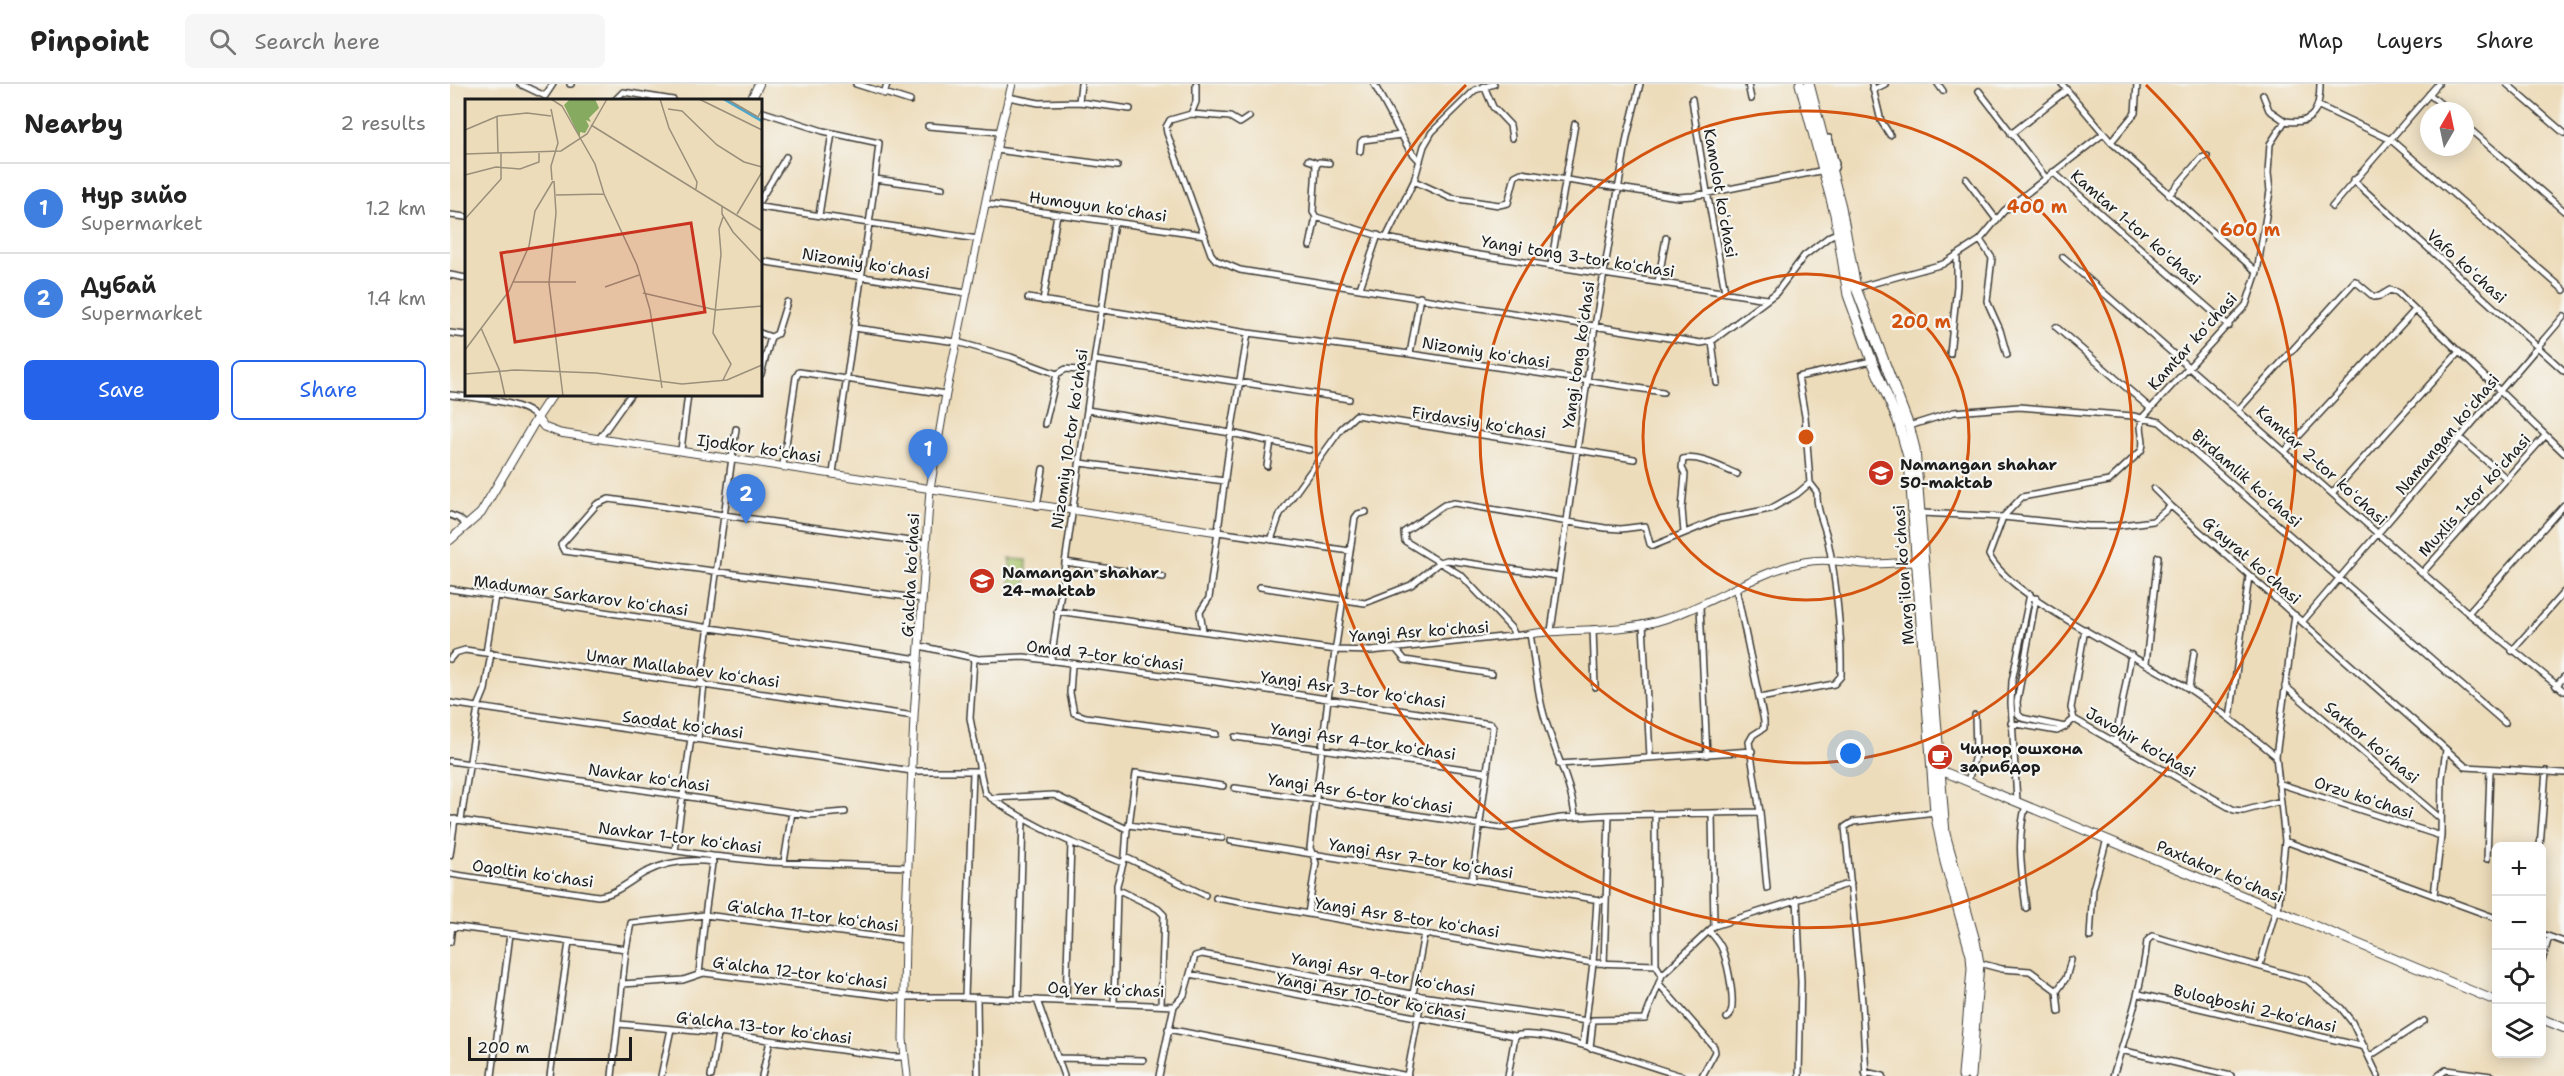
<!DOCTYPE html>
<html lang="en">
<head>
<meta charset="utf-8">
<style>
	:root { --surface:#fff; --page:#f6f6f6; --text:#222; --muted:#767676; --line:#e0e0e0; --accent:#2563eb }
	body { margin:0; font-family:"Shantell Sans",sans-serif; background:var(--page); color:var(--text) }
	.controls { position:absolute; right:18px; bottom:18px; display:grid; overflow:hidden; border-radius:9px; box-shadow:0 3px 15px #0003 }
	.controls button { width:54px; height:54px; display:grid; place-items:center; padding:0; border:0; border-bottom:2px solid var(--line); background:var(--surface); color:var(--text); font:30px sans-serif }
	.compass { position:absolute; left:1970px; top:18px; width:54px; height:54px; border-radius:50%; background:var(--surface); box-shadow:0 3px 15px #0003; rotate:9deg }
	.scale { position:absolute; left:18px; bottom:15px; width:164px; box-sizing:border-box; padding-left:6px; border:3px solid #1c1c1c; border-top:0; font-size:16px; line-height:21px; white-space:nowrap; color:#1c1c1c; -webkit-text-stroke:4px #f6f6f2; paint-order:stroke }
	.you { position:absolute; left:1401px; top:670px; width:21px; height:21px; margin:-15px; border:4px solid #fff; border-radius:50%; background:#1a73e8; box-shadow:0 0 0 9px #1a73e833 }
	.badge { display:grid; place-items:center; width:39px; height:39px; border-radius:50%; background:var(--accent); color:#fff; font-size:20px; font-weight:700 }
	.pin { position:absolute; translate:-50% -50px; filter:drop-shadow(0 2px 3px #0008) }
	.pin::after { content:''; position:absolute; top:32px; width:21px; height:18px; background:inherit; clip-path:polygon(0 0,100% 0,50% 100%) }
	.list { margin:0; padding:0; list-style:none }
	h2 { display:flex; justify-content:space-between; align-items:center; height:78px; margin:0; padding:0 24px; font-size:26px }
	h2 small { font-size:20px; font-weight:400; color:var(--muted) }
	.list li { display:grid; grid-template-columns:39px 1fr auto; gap:18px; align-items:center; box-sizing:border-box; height:90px; padding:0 24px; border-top:2px solid var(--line) }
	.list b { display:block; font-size:22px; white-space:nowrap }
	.list p { margin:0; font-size:20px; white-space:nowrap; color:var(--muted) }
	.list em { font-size:20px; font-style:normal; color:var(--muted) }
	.actions { display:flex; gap:12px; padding:18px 24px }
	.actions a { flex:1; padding:14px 0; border:2px solid var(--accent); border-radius:9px; text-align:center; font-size:21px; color:var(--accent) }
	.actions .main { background:var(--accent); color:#fff }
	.icon { flex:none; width:33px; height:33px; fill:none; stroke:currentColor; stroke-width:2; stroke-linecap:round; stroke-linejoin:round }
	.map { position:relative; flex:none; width:2114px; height:992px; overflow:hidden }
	header { display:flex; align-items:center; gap:36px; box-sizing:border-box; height:84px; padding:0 30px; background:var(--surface); border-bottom:2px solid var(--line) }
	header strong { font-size:28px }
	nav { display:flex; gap:33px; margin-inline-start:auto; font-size:21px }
	.search { width:420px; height:54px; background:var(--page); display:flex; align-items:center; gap:15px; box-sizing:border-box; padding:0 21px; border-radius:9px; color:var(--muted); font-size:22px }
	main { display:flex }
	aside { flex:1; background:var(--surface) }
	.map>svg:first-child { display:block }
</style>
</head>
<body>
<header>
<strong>Pinpoint</strong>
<div class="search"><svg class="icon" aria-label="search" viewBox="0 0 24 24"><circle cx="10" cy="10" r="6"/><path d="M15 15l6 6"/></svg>Search here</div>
<nav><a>Map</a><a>Layers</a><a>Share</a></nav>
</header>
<main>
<aside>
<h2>Nearby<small>2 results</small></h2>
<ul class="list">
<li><span class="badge" style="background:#3f7fe0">1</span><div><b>Нур зийо</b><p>Supermarket</p></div><em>1.2 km</em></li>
<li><span class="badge" style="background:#3f7fe0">2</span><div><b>Дубай</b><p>Supermarket</p></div><em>1.4 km</em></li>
</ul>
<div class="actions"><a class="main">Save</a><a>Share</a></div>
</aside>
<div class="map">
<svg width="2114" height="992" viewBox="0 0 2114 992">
	<rect width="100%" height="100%" fill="#f6f6f2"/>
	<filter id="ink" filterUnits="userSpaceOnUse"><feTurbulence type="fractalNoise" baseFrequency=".0167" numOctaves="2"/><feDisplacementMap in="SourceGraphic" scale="12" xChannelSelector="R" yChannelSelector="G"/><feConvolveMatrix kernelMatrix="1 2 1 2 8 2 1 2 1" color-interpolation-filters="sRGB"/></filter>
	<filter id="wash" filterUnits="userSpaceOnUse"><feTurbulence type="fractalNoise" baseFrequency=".008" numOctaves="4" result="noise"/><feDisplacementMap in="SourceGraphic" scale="24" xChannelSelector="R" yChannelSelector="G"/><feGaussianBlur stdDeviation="1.35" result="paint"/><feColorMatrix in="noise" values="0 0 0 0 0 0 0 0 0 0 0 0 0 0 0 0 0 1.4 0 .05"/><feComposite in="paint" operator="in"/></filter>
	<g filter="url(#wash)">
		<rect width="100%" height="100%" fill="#eddcba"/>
		<path fill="#a7c56d" stroke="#627044" stroke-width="1.5" d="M560,475L577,476L576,508H560Z"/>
	</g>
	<g filter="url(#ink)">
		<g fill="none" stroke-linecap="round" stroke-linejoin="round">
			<g stroke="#3b3934" stroke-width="8">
				<path id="minor" d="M70,0L95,12L103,0
					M120,0H121
					M406,0L460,17
					M746,0V18L741,30L720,36L716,43L717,49L761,170L766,176L790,186L1251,259L1262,257L1326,209L1354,172L1380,152L1389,148
					M924,0L959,65L970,77
					M1298,0L1301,15
					M1422,0L1431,37L1440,51
					M1488,0L1493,7
					M1612,0L1661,58L1807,188L1796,221L1693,333C1687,345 1697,356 1691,367L1659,397L1572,413L1553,433L1539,471C1560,515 1693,575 1739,605C1769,625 1798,649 1826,672
					M2057,0L2114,49
					M1034,2L1043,23L1060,41L1062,54
					M1423,6L1435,0
					M1529,7L1596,94
					M434,10L437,0
					M1979,10L1999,27
					M1813,11L1819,26L1835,37
					M558,13L589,19L629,18L680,25
					M1242,15C1251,80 1264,144 1275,208
					M165,16L173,8L223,16
					M629,18L631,0
					M1869,22L1941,56L2114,206
					M310,27L373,47L429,59L424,105L383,389
					M741,30L780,33L790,39L799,33
					M2015,41L2114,127
					M478,42L550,48
					M1561,50L1617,6
					M1661,58L1685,29L1687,0
					M546,66L667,82
					M910,67L911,58L913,56L951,51
					M858,76L864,78L866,82L863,128L866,133L936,154L1023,170L1317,215
					M866,82L869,78L879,79
					M1603,88L1779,242
					M425,95L492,104
					M1516,95L1546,135
					M1903,96L2114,287
					M964,97L1001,114L1049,121L1058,119L1065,92L1071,89L1228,113L1243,112L1385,84L1386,80L1379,54L1373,55
					M1719,111L1751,74L1757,72
					M310,116L336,73
					M537,120L755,151
					M310,123L528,155
					M1882,123L1988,0
					M0,131L16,133
					M369,131L382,49
					M936,154L964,97L974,62L982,48L1025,6L1044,0
					M1530,156L1542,174L1537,217L1550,246L1557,271
					M860,162L866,133
					M1613,173L2018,529L2114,607
					M310,177L516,209
					M1101,181L1125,40
					M1807,188L1820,107L1818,89L1820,60L1835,37C1864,42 1870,25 1870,0
					M0,191L16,194
					M1208,198L1216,154
					M910,204L928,151
					M1406,204L1493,180L1507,171L1530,156L1554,127L1653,50
					M578,214L798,249L960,270L1213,308
					M593,217L607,130
					M1606,243L1700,324
					M404,244L507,258L561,273L607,290L595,340
					M0,249L16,251
					M310,249L321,253L311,290
					M321,253L327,250L337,218
					M1262,257L1267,299
					M960,270L970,213
					M1500,270L1507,202V171
					M644,276L899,315
					M607,290L616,285L642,287
					M0,311C22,314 72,316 87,334
					M1789,325L1905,197L1924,213L1930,212L1940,206L1947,208L2114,369
					M637,326L781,349L859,366
					M1459,342L1504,328L1569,323L1683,332L1710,338L2055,639
					M149,355L181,310
					M2011,355L2057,395
					M231,366L238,310
					M1836,366L1965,226
					M630,379L775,397
					M333,381L346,293L349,288L496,310
					M817,382L821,357
					M1360,399L1355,332L1348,293L1422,277
					M1704,405L1721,422
					M1883,408L2009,268
					M587,422L593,385
					M1472,429L1553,433L1638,442H1664L1703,437L1721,422L2016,683L2114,689
					M0,431L8,434L18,442
					M768,448L900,467
					M1234,449L1232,425L1235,390L1232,384L1233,375C1249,371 1272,384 1287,390
					M821,456L830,430L891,345L906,331L1184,375
					M615,478L713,493
					M1973,488L2095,352
					M810,503L915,519L961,501L990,478L997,476L1108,492
					M1286,504L1314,637V644L1303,651L1299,658L1310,728L1317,804
					M0,505L468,575
					M1586,514L1567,618L1568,630L1572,634L1615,643L1624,635
					M473,515L114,467L111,461L147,420L159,415L474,459
					M1250,523L1257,671
					M607,527L886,566L921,567L1080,550C1084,573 1086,596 1091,619C1098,655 1122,698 1125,733
					M2018,529L2114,421
					M1852,538L2114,232
					M1193,540L1200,673
					M1143,545L1145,603
					M1635,545L1621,624L1624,635L1784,726L1793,727L1831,717
					M753,547L750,528L759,514L781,349L798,249
					M1101,547L1145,242L1177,53L1190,0
					M1065,552L1062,545L1012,492L955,457L954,448L994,421L1004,419L1155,444L1171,445L1195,442L1200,460L1203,462L1269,435L1320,425L1347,410L1360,399
					M470,562L528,575L574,573L766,598L1041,640L1043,643L1022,796
					M945,564L955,576L1042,590
					M2062,567L2114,508
					M36,569L45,512
					M0,575L5,569L15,566L464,632
					M524,575L520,634L530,687
					M601,577L664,138
					M1696,579L1708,473
					M622,581L620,609L624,629L636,633L766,650
					M251,599L286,345
					M1835,602L1991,735
					M2106,602L2114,593
					M1739,605L1744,568
					M1310,614L1384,600L1391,592C1392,555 1386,494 1378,457C1374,439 1366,426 1367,408L1360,399
					M0,619L462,687H530L535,709L541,714L604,711L677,745L679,741L772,754
					M1780,635L1799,492
					M1561,639L1607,647L1615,643
					M785,653L1036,688
					M248,655L254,600
					M1665,659L1681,571
					M0,677L359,731L395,728
					M1109,680L1302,667
					M1518,697L1526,668L1525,631
					M1828,699L1991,752
					M785,704L1052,744L1111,734L1159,731L1310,728
					M541,714C583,743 625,761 673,779
					M1567,717L1561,619L1562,597L1580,510
					M1262,729L1264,842
					M1205,730L1206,881L1212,891
					M0,735L263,772L320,778L458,783
					M11,736L28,623L35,606L41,569
					M679,741L686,689L773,702
					M677,745L675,773L755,811
					M781,757L1156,817
					M1835,757L2046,834
					M2090,762L2096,687
					M225,767L241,654
					M0,771L5,735
					M2037,775L2040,686
					M334,778L342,728
					M0,790L148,812C165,811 180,797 194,789C215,778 240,775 263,778
					M667,809V801L674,776
					M1984,811L1991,752L1992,694L1996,666
					M766,814L1143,879L1206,881
					M1347,815L1351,898L1349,992
					M1576,824C1572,791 1566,754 1576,721
					M1828,826L1835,757L1826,672L1845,531
					M858,830L866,779L860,764L878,615L905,434L908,430L916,428
					M0,842L176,865
					M1259,847C1265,853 1270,859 1273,867C1277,879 1289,927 1277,934
					M2092,850L2114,858
					M1640,853L1643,805L1657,755
					M0,858L2,842
					M2092,877L2099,853
					M1529,879L1552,885L1580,887L1607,907L1609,928
					M1154,880L1159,731
					M1810,881L1826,825
					M249,890L255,831L455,856
					M740,890L745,872L752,870L972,912L1137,937
					M172,900L233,896L254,889L445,913H515L724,922
					M1210,901L1264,963L1265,968L1252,992
					M1607,907L1616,894L1621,876
					M963,910L974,850
					M1689,910L1915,963
					M515,913L523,688
					M527,913L528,992
					M568,915L573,736
					M587,916L614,992
					M616,917L621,759
					M664,918L667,809L671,807L708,825L714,831L711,920
					M169,940L268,949L442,973H455
					M718,945L958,992
					M1133,961L1143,879L1147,816
					M1140,964L1143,936L1195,935L1212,891L1264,842L1401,799
					M1671,966L1781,992
					M1920,972L1974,937
					M608,974L693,976
					M1415,988L1433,992
					M42,992L60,850
					M100,992L119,858
					M162,992L176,865L181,839L255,831L263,772
					M211,992L221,945
					M261,992L268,949
					M312,992L320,957
					M709,992L724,922L734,911L740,890L1065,952C1093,942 1198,983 1232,992
					M957,992L972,912
					M1058,992L1065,952
					M1416,992L1412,918L1395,743L1403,738L1485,728
					M1663,992C1677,947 1692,904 1697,857L1702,852L1857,896L1891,924L1902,938L1928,992
					M1988,992L1996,986L2041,992"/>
			</g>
			<g stroke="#3b3934" stroke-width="9">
				<path id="tertiary" d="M87,334L94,343L110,349L768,448
					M1080,550C1124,544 1173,549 1215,535C1263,520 1305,488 1354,478C1374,474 1393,478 1413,480C1431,481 1450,478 1468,478
					M457,992L453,955L455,856L464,632L480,405L496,310L550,48L562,0"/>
			</g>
			<g stroke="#3b3934" stroke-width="10">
				<path id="secondary" d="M301,16L309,0
					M0,456L31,429L87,334L103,310
					M1485,684L2046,917
					M2092,935L2114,944"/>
			</g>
			<g stroke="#3b3934" stroke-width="11">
				<path id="primary" d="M1350,0L1385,130L1398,211L1422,277L1448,337L1459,376L1485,728L1495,778L1521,871L1522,885L1513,992
					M1359,0L1391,123L1406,204L1459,342L1465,365L1495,750L1525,857L1529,879L1521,992"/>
			</g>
			<use href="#minor" stroke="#fff" stroke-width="5"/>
			<use href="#tertiary" stroke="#fff" stroke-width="7"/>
			<use href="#secondary" stroke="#fff" stroke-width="8"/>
			<use href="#primary" stroke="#fff" stroke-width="9"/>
		</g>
	</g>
	<g fill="none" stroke="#d4530e" stroke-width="3">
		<circle cx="1356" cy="353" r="163"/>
		<circle cx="1356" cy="353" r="326"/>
		<path d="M1696 1A490 490 0 1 1 1016 1"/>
	</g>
	<defs>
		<g id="school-disc" transform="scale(1.35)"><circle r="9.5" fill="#c8321e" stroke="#f6f6f2"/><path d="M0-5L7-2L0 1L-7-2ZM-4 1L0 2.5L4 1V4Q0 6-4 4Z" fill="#fff"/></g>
		<g id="cafe-disc" transform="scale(1.35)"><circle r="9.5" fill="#c8321e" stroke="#f6f6f2"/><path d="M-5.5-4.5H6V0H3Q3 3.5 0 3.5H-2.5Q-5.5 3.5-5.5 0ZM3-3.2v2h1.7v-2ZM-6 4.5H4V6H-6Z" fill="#fff"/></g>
	</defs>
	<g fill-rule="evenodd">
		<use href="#school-disc" x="1431" y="389"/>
		<use href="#school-disc" x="532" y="497"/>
		<use href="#cafe-disc" x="1490" y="673"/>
	</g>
	<g text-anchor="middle" stroke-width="4.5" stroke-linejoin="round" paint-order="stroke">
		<g font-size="16" fill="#1c1c1c" stroke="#f6f6f2">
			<text transform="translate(1271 109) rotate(80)" y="6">Kamolot koʻchasi</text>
			<text transform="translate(648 122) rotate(8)" y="6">Humoyun koʻchasi</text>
			<text transform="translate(1686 143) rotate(41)" y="6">Kamtar 1-tor koʻchasi</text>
			<text transform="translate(1128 172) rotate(9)" y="6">Yangi tong 3-tor koʻchasi</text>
			<text transform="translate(416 179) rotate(9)" y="6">Nizomiy koʻchasi</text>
			<text transform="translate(2017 182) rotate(42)" y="6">Vafo koʻchasi</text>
			<text transform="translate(1742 257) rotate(-48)" y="6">Kamtar koʻchasi</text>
			<text transform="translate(1036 268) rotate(9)" y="6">Nizomiy koʻchasi</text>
			<text transform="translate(1128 271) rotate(-82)" y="6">Yangi tong koʻchasi</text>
			<text transform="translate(1029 338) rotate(9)" y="6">Firdavsiy koʻchasi</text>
			<text transform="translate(1997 350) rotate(-50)" y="6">Namangan koʻchasi</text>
			<text transform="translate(619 355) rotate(-82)" y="6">Nizomiy 10-tor koʻchasi</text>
			<text transform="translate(309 364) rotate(8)" y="6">Ijodkor koʻchasi</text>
			<text transform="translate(1872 381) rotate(42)" y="6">Kamtar 2-tor koʻchasi</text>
			<text transform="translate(1797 394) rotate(41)" y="6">Birdamlik koʻchasi</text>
			<text transform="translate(2024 411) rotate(-48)" y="6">Muxlis 1-tor koʻchasi</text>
			<text transform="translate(1802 476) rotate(41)" y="6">Gʻayrat koʻchasi</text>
			<text transform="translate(460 491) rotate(-87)" y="6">Gʻalcha koʻchasi</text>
			<text transform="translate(1453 491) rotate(-94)" y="6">Margʻilon koʻchasi</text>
			<text transform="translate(131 511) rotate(8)" y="6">Madumar Sarkarov koʻchasi</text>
			<text transform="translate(969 547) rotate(-4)" y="6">Yangi Asr koʻchasi</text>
			<text transform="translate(655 571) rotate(7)" y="6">Omad 7-tor koʻchasi</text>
			<text transform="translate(233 584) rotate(8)" y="6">Umar Mallabaev koʻchasi</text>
			<text transform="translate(903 605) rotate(8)" y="6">Yangi Asr 3-tor koʻchasi</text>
			<text transform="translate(233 640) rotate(8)" y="6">Saodat koʻchasi</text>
			<text transform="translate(913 657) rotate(8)" y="6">Yangi Asr 4-tor koʻchasi</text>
			<text transform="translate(1691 658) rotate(30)" y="6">Javohir ko'chasi</text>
			<text transform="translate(1922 658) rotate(40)" y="6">Sarkor koʻchasi</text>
			<text transform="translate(199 693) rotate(8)" y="6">Navkar koʻchasi</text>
			<text transform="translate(910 709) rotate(9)" y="6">Yangi Asr 6-tor koʻchasi</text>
			<text transform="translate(1914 713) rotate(18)" y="6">Orzu koʻchasi</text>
			<text transform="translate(230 753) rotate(7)" y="6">Navkar 1-tor koʻchasi</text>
			<text transform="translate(971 774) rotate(9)" y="6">Yangi Asr 7-tor koʻchasi</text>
			<text transform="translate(1770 787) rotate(23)" y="6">Paxtakor koʻchasi</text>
			<text transform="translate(83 789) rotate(8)" y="6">Oqoltin koʻchasi</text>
			<text transform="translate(363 831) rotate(7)" y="6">Gʻalcha 11-tor koʻchasi</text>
			<text transform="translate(957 833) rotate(9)" y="6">Yangi Asr 8-tor koʻchasi</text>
			<text transform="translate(350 888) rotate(7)" y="6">Gʻalcha 12-tor koʻchasi</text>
			<text transform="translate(933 890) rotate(10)" y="6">Yangi Asr 9-tor koʻchasi</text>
			<text transform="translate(656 905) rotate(2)" y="6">Oq Yer koʻchasi</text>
			<text transform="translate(921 912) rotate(11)" y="6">Yangi Asr 10-tor koʻchasi</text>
			<text transform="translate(1805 924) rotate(13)" y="6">Buloqboshi 2-koʻchasi</text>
			<text transform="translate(314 943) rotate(7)" y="6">Gʻalcha 13-tor koʻchasi</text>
		</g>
		<g font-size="16" font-weight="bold" fill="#1c1c1c" stroke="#f6f6f2" text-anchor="start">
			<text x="1450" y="386">Namangan shahar<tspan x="1450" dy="18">50-maktab</tspan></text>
			<text x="552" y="494">Namangan shahar<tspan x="552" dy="18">24-maktab</tspan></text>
			<text x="1510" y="670">Чинор ошхона<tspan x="1510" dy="18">зарибдор</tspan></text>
		</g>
	</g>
	<g transform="translate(15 15)">
		<rect width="297" height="297" fill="#eddcba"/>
		<path d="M105,0H130L134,9L124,19L126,23L121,21L124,27L120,34L115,33V39L99,6Z" fill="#85aa60"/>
		<path fill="none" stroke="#4ea6cb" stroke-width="3" d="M259,0L297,22"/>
		<path fill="none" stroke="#998f7b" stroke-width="1.5" d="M86,0L97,7L130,65L139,95L172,166L185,211L197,289M195,0L204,29L232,83L231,90M234,0L297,31M262,0L293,18L297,10M86,10L93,44L86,67L87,81M203,10L217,12L252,46L279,63L297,68M32,18L33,54M126,26L297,132M0,31L33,17L62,14L86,17M0,55L96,52L122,35L142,0M0,76L31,68L55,70L74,63V54M89,82L91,114L84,184L98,297M91,96L139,95M257,107V115L268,133L297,164M272,115L297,73M0,120L36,80V54M48,183H111M140,188L174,176M178,194L251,211L297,207M16,229L34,270L40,297M0,251L44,192L64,147L70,112L88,82M0,275L50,271L131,274L217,285L262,281L297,266M258,281L266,265L248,234L256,155L254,130L258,118"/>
		<path fill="#c8321e" fill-opacity="0.15" stroke="#c8321e" stroke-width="3" d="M226,124L240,213L50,243L36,154Z"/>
		<rect width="297" height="297" fill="none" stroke="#1c1c1c" stroke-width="3"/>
	</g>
	<circle cx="1356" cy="353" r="9" fill="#d4530e" stroke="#f6f6f2" stroke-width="3"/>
	<g font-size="18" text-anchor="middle" font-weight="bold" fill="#d4530e" stroke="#f6f6f2" stroke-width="4.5" stroke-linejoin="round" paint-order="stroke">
		<text x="1587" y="129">400 m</text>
		<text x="1800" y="152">600 m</text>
		<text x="1471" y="244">200 m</text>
	</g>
</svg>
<div class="controls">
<button>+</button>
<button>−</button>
<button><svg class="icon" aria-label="locate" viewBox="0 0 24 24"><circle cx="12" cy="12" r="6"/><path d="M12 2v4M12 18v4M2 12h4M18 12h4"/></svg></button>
<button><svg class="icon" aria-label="layers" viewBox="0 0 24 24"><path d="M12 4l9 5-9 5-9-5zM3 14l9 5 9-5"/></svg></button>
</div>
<svg class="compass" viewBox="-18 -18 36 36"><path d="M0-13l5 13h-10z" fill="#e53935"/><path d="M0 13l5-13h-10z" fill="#767676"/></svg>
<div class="scale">200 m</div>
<div class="you"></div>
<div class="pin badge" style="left:478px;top:395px;background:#3f7fe0">1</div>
<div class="pin badge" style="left:296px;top:440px;background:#3f7fe0">2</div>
</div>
</main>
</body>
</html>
